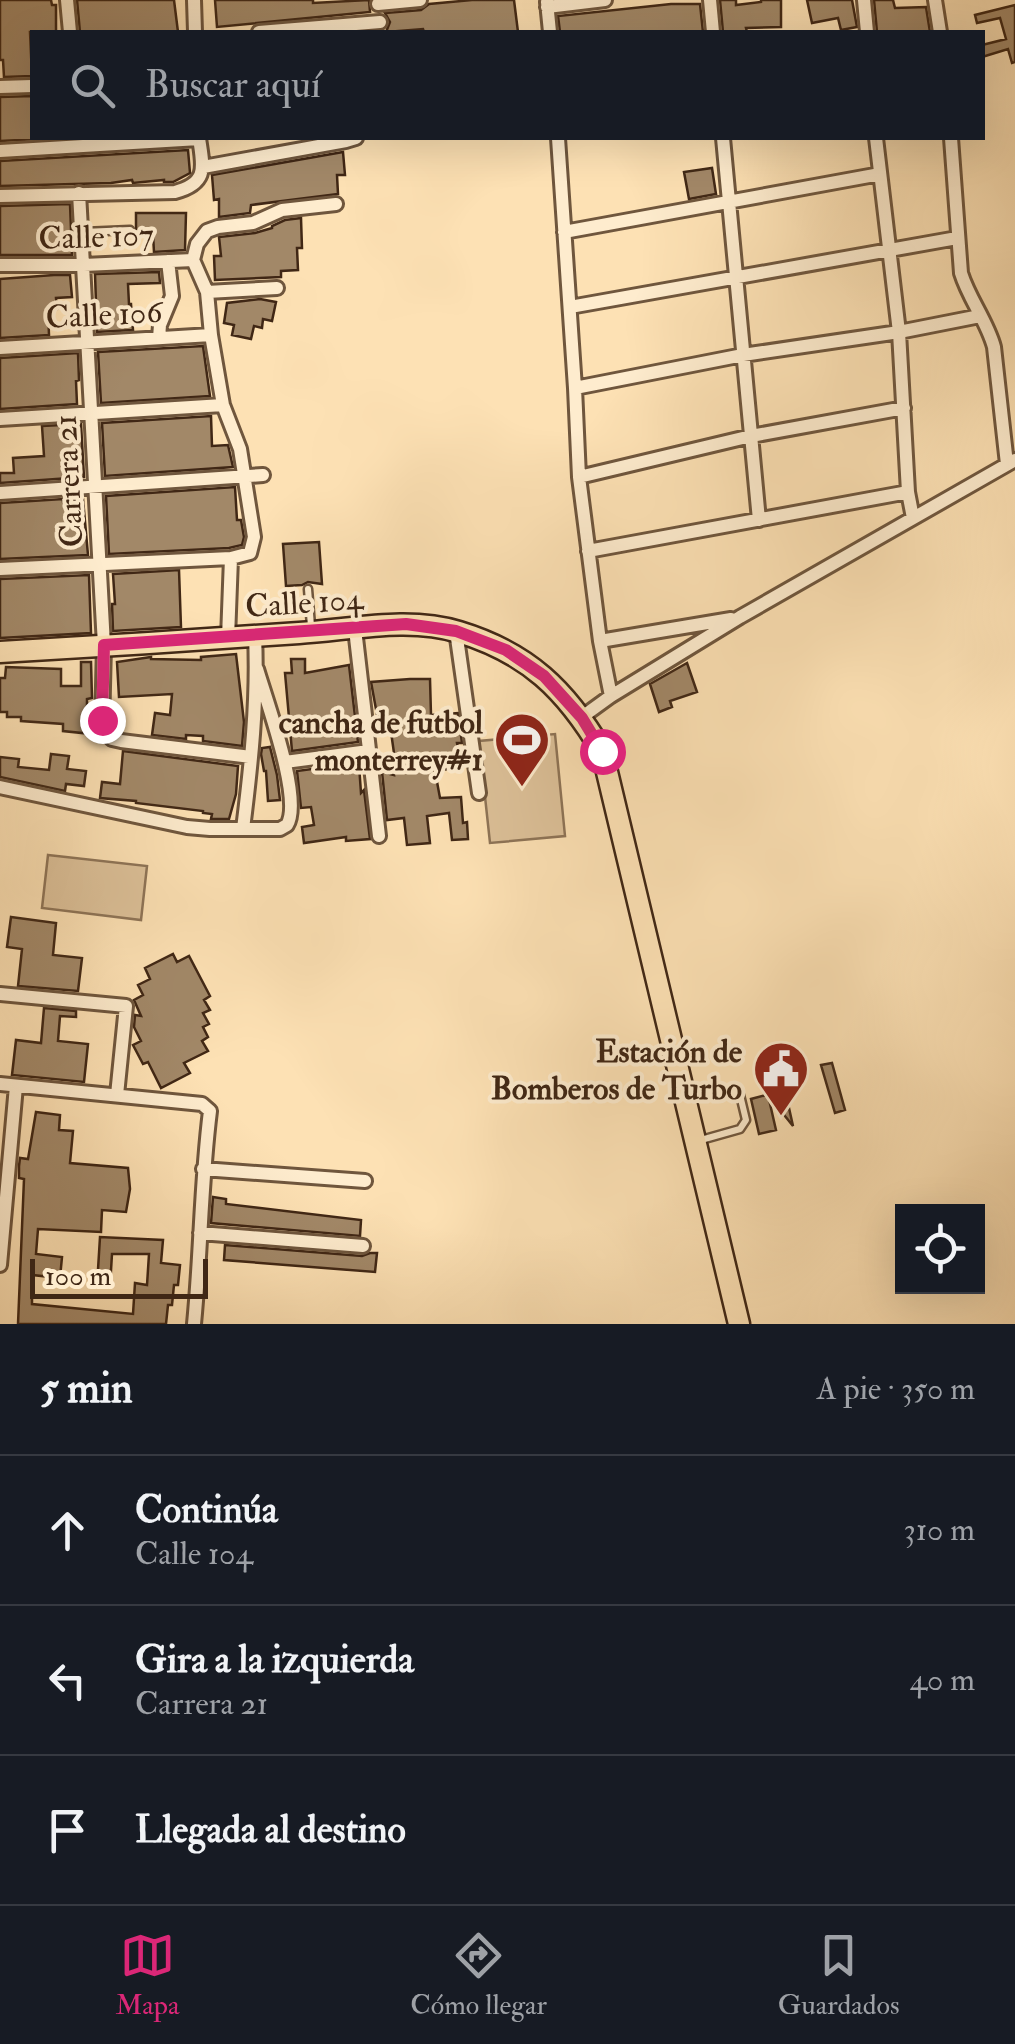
<!DOCTYPE html>
<html lang="es">
<head>
<meta charset="utf-8">
<style>
	:root { --surface:#171b24; --page:#20242c; --text:#f1f3f6; --muted:#9ea1a6; --line:#363941; --accent:#db2777 }
	body { margin:0; font-family:"IM FELL Double Pica",serif; background:var(--page); color:var(--text) }
	.controls { position:absolute; right:30px; bottom:30px; display:grid; overflow:hidden; border-radius:0px; box-shadow:0 10px 40px #0002 }
	.controls button { width:90px; height:90px; display:grid; place-items:center; padding:0; border:0; border-bottom:2px solid var(--line); background:var(--surface); color:var(--text); font:50px sans-serif }
	.scale { position:absolute; left:30px; bottom:25px; width:178px; box-sizing:border-box; padding-left:10px; border:5px solid #402715; border-top:0; font-size:28px; line-height:35px; white-space:nowrap; color:#402715; -webkit-text-stroke:8px #feecce; paint-order:stroke }
	.stop { position:absolute; width:30px; height:30px; margin:-22px; border:8px solid #db2777; border-radius:50%; background:#fff }
	.stop.end { background:#db2777; border-color:#fff; box-shadow:0 2px 10px #0008 }
	.list { margin:0; padding:0; list-style:none }
	h2 { display:flex; justify-content:space-between; align-items:center; height:130px; margin:0; padding:0 40px; font-size:42px }
	h2 small { font-size:32px; font-weight:400; color:var(--muted) }
	.list li { display:grid; grid-template-columns:65px 1fr auto; gap:30px; align-items:center; box-sizing:border-box; height:150px; padding:0 40px; border-top:2px solid var(--line) }
	.list b { display:block; font-size:38px; white-space:nowrap }
	.list p { margin:0; font-size:32px; white-space:nowrap; color:var(--muted) }
	.list em { font-size:32px; font-style:normal; color:var(--muted) }
	.icon { flex:none; width:55px; height:55px; fill:none; stroke:currentColor; stroke-width:2; stroke-linecap:round; stroke-linejoin:round }
	.map { position:relative; flex:none; width:1015px; height:1324px; overflow:hidden }
	.search { position:absolute; background:var(--surface); box-shadow:0 10px 40px #0002; left:30px; right:30px; top:30px; height:110px; display:flex; align-items:center; gap:25px; box-sizing:border-box; padding:0 35px; border-radius:0px; color:var(--muted); font-size:38px }
	.sheet { height:580px; background:var(--surface) }
	nav { display:flex; justify-content:space-around; align-items:center; box-sizing:border-box; height:140px; border-top:2px solid var(--line); background:var(--surface); font-size:28px; color:var(--muted) }
	nav a { display:grid; justify-items:center; gap:5px }
	nav .on { color:var(--accent) }
	.map>svg:first-child { display:block }
</style>
</head>
<body>
<div class="map">
<svg width="1015" height="1324" viewBox="0 0 1015 1324">
	<rect width="100%" height="100%" fill="#fde1b4"/>
	<filter id="stains"><feTurbulence type="fractalNoise" baseFrequency=".002" numOctaves="4"/><feColorMatrix values="0 0 0 0 .2 0 0 0 0 .09 0 0 0 0 .02 0 0 0 .5 -.17"/></filter>
	<radialGradient id="worn" r=".72"><stop offset=".6" stop-color="#630" stop-opacity="0"/><stop offset="1" stop-color="#630" stop-opacity=".3"/></radialGradient>
	<path fill="#ddc199" stroke="#8e7457" stroke-width="2.5" d="M555,734L565,836L490,843L479,741Z
		M48,855L147,866L141,920L42,908Z"/>
	<path fill="#a28868" stroke="#402715" stroke-width="2.5" d="M0,0H51L52,5H56V32H30L32,76L4,77L3,60H0Z
		M77,0H174L178,32H80Z
		M215,0H313V3L369,0L370,12L217,27Z
		M472,0H514L518,32H424L423,29L386,32L390,22L385,13L421,10L429,4Z
		M720,0H736V5L761,2V0H781V27L746,28L747,32H723Z
		M807,0H852L857,27L841,30L838,18L812,23Z
		M874,0H893L895,8L926,7L930,32H877Z
		M671,4H700L703,32H560L558,16Z
		M1015,5V62L1012,63L1008,49L982,57V45L1006,39L1000,18L977,23L975,15Z
		M32,96V138H58L0,141V97Z
		M188,150L190,173L173,182H164V180L133,183L132,180L111,183L0,186V161Z
		M343,152L345,175H337L338,194L251,205L250,213L219,217V199L214,200L212,175Z
		M712,168L716,194L689,199L684,172Z
		M70,204L72,255H0V206Z
		M136,213H186L185,250L154,252L153,235H136Z
		M301,218L302,248H297L298,270L281,271V277L215,280L214,256H221L219,237L255,233L272,228V226L285,220Z
		M159,272L160,283L128,284L129,304H131L133,330L97,332L95,274Z
		M54,275H70L72,297L56,298L57,309L48,310L49,335L0,338V279Z
		M260,299L276,302L272,321L263,319L262,328L254,326L251,339L232,335L234,325L224,323L227,303Z
		M203,346L210,396L101,403L98,352Z
		M78,353L79,380L76,381L77,404L0,409V358Z
		M211,416L212,446L228,445L233,467L105,476L102,423Z
		M81,424L84,477L0,483V473H14L13,458L44,456L42,426Z
		M235,487L237,520H241L244,537L242,545L229,548L109,554L106,496Z
		M63,499V501L83,499L88,555L0,559V503Z
		M319,542L322,584L308,582L302,585L286,586L283,544Z
		M179,570L181,627L113,631L112,604H115L113,574Z
		M89,575L91,633L0,638V579Z
		M236,654L244,722L242,746L203,741V736L186,735V739L152,735L155,713L170,715L172,694L119,697L117,662L151,657V659L201,660V657Z
		M291,659H305V673L349,665L358,742L292,751L285,673H292Z
		M81,662H91L92,698L87,699V706H92V734L63,731V724L21,721V717H7V712H0V678H5L6,667L61,669V686H81Z
		M687,663L697,692L670,701L672,707L659,712L650,684Z
		M410,679H430L431,715L458,713L462,743H457L461,767L435,771L440,798L461,797L463,823L467,822L468,839L452,840L449,813L427,816L430,843L407,845L404,818L387,820L382,772L394,775L392,760H395L391,732L377,734L376,720H378L371,682Z
		M270,747L277,775L280,800L268,801L266,771H264L261,754L262,748Z
		M123,751L238,766L236,794L229,819H211L212,814L203,813V811L136,803V801L100,798L102,782L120,784Z
		M51,754L69,756L67,769L86,771L84,786L66,784L65,791L0,777V757L19,759L18,767L49,770Z
		M349,764V766L359,765L361,793L364,790L370,839L346,841V837L304,843L302,827L314,825L311,807L301,808L297,771Z
		M11,917L56,923L53,955L82,958L78,991L18,986L22,949L7,947Z
		M173,954L177,962L189,956L210,996L204,1000L210,1010L203,1013L209,1024L203,1027L208,1037L202,1041L208,1051L184,1063L190,1073L161,1088L148,1062L143,1064L133,1045L141,1041L134,1027L135,1015L141,1016L134,1000L143,995L138,985L150,979L145,968Z
		M44,1008L76,1011V1017L60,1016L58,1041L88,1044L84,1082L12,1075L16,1040L41,1043Z
		M832,1063L845,1110L835,1113L821,1065Z
		M785,1090L793,1126L768,1095L776,1130L759,1134L751,1099Z
		M36,1112L60,1115L59,1130L73,1131L70,1163L128,1168L130,1189L126,1212L102,1210L101,1232L38,1229L36,1254L62,1257L60,1278L32,1275V1304L133,1314L135,1283L147,1285L149,1254H112L110,1287L97,1286L100,1237L163,1240L161,1263L180,1265L178,1285H174L172,1305H168L166,1324H18L24,1179L19,1178V1166L20,1158L28,1159Z
		M213,1197L226,1199V1204L361,1220L360,1236L211,1223Z
		M225,1245L362,1256L370,1253H377L375,1272L224,1260Z"/>
	<g fill="none" stroke-linecap="round" stroke-linejoin="round">
		<g stroke="#6f563d" stroke-width="11">
			<path id="service" d="M83,232L130,230
				M308,589L311,626
				M701,1140L740,1129L746,1120L740,1095"/>
		</g>
		<g stroke="#6f563d" stroke-width="18">
			<path id="minor" d="M67,0L70,32
				M194,0L195,32
				M710,0L713,32
				M864,0L867,32
				M935,0L940,32
				M547,2L550,32
				M378,4L420,0
				M547,7L605,0
				M259,32L380,22
				M0,87L32,86
				M558,138L575,388L579,477L600,641L611,696
				M723,138L759,520
				M876,138L899,332L908,492L913,518
				M951,138L961,273C969,299 987,321 994,347L1007,464
				M0,151L199,139
				M203,167L346,141L356,138
				M79,193L104,645L102,728L112,739L121,741L251,757
				M0,196L175,192C209,183 203,166 199,138
				M564,232L880,174
				M0,265H84L193,260
				M207,292L277,288
				M570,307L957,238
				M159,338L160,325L172,296L168,261
				M0,348L211,335
				M575,388L743,355L899,332L980,316
				M0,419L223,405
				M579,477L751,436L904,408
				M0,493L263,475
				M588,551L908,492
				M0,569L231,558L250,553L254,537L240,449L223,405L211,335L207,292L193,260L197,244L207,231L218,227L253,223L282,210L336,204
				M355,629L379,836
				M456,631L479,793
				M228,638L231,558
				M600,641L731,619
				M582,717L611,696L740,617L1015,460
				M285,762L369,751
				M0,787L187,827L210,829H280L287,825C303,800 266,700 257,669
				M243,829C251,765 258,700 255,636
				M0,994L126,1006L117,1095
				M0,1084L202,1104L210,1111C201,1182 201,1253 194,1324
				M203,1169L365,1181
				M200,1233L363,1246
				M0,1265L16,1086"/>
		</g>
		<g stroke="#402715" stroke-width="25">
			<path id="primary" d="M0,652C100,646 199,640 299,633C350,630 408,616 459,632C528,653 566,690 602,751L739,1324"/>
		</g>
		<use href="#service" stroke="#feecce" stroke-width="6"/>
		<use href="#minor" stroke="#feecce" stroke-width="12"/>
		<use href="#primary" stroke="#fde1b4" stroke-width="20"/>
	</g>
	<g fill="none" stroke-linecap="round" stroke-linejoin="round">
		<path stroke="#db2777" stroke-width="12" d="M102,720L104,645L406,624L456,631L506,650L544,676L582,718L602,751"/>
	</g>
	<defs>
		<g id="stadium-pin" transform="scale(2.875)"><path d="M0 17L-7.5 6A9.5 9.5 0 1 1 7.5 6Z" fill="#8f2418" stroke="#feecce"/><path d="M0-5a6.5 5 0 1 0 0 10a6.5 5 0 1 0 0-10ZM-3.5-1.8h7v3.6h-7Z" fill="#fff"/></g>
		<g id="civic-pin" transform="scale(2.875)"><path d="M0 17L-7.5 6A9.5 9.5 0 1 1 7.5 6Z" fill="#8f2418" stroke="#feecce"/><path d="M-.6-6.5H3V-4.5H.6V-3L4-1V1h2V6H-6V1h2V-1L-.6-3ZM-1.2 2.5V6h2.4V2.5Z" fill="#fff"/></g>
	</defs>
	<g fill-rule="evenodd">
		<use href="#stadium-pin" x="522" y="740"/>
		<use href="#civic-pin" x="781" y="1069"/>
	</g>
	<g text-anchor="middle" stroke-width="8" stroke-linejoin="round" paint-order="stroke">
		<g font-size="32" fill="#402715" stroke="#feecce">
			<text transform="translate(96 236) rotate(-2)" y="11">Calle 107</text>
			<text transform="translate(104 314) rotate(-3)" y="11">Calle 106</text>
			<text transform="translate(68 481) rotate(-93)" y="11">Carrera 21</text>
			<text transform="translate(304 602) rotate(-4)" y="11">Calle 104</text>
		</g>
		<g font-size="32" font-weight="bold" fill="#402715" stroke="#feecce" text-anchor="end">
			<text x="483" y="733">cancha de futbol<tspan x="483" dy="37">monterrey#1</tspan></text>
			<text x="742" y="1062">Estación de<tspan x="742" dy="37">Bomberos de Turbo</tspan></text>
		</g>
	</g>
	<rect width="100%" height="100%" filter="url(#stains)"/>
	<rect width="100%" height="100%" fill="url(#worn)"/>
</svg>
<div class="controls">
<button><svg class="icon" aria-label="locate" viewBox="0 0 24 24"><circle cx="12" cy="12" r="6"/><path d="M12 2v4M12 18v4M2 12h4M18 12h4"/></svg></button>
</div>
<div class="scale">100 m</div>
<div class="stop" style="left:602px;top:751px"></div>
<div class="stop end" style="left:102px;top:720px"></div>
<div class="search"><svg class="icon" aria-label="search" viewBox="0 0 24 24"><circle cx="10" cy="10" r="6"/><path d="M15 15l6 6"/></svg>Buscar aquí</div>
</div>
<section class="sheet">
<h2>5 min<small>A pie · 350 m</small></h2>
<ul class="list">
<li><svg class="icon" aria-label="ahead" viewBox="0 0 24 24"><path d="M12 20V5M6 11l6-6 6 6"/></svg><div><b>Continúa</b><p>Calle 104</p></div><em>310 m</em></li>
<li><svg class="icon" aria-label="left" viewBox="0 0 24 24"><path d="M17 20v-9H6M10 6l-5 5 5 5"/></svg><div><b>Gira a la izquierda</b><p>Carrera 21</p></div><em>40 m</em></li>
<li><svg class="icon" aria-label="arrive" viewBox="0 0 24 24"><path d="M6 21V4h12l-3 4 3 4H6"/></svg><div><b>Llegada al destino</b></div></li>
</ul>
</section>
<nav>
<a class="on"><svg class="icon" aria-label="map" viewBox="0 0 24 24"><path d="M3 6l6-2 6 2 6-2v14l-6 2-6-2-6 2zM9 4v14M15 6v14"/></svg>Mapa</a>
<a><svg class="icon" aria-label="directions" viewBox="0 0 24 24"><path d="M12 3l9 9-9 9-9-9zM9 14v-3h6M13 9l2 2-2 2"/></svg>Cómo llegar</a>
<a><svg class="icon" aria-label="saved" viewBox="0 0 24 24"><path d="M7 4h10v16l-5-4-5 4z"/></svg>Guardados</a>
</nav>
</body>
</html>
